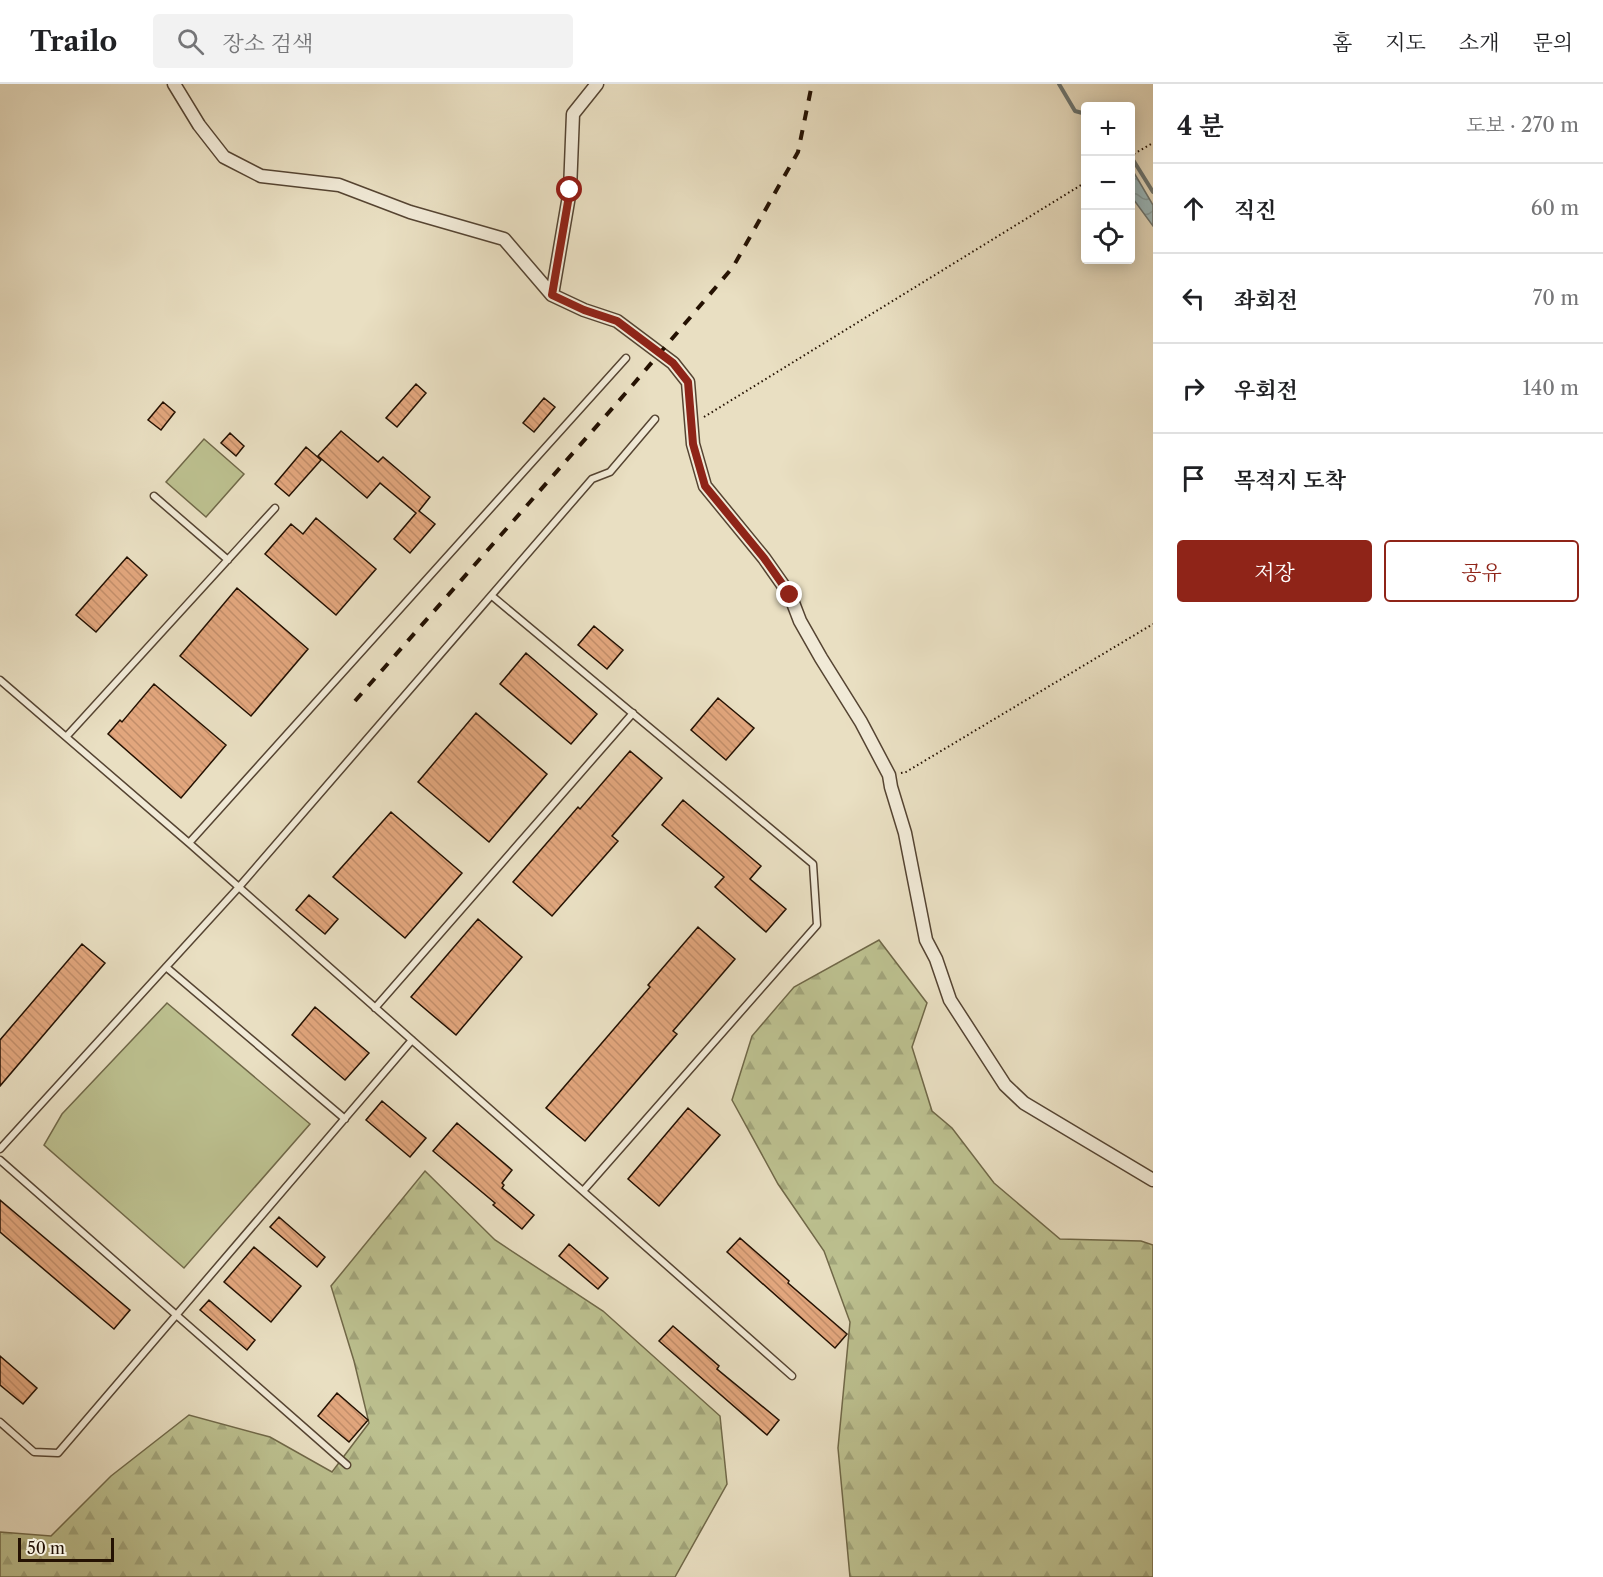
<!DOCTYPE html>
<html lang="ko">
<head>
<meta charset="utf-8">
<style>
	:root { --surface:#fff; --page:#f2f2f2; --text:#202124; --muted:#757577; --line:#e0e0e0; --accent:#8f2418 }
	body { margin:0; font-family:"Libre Caslon Text","Noto Serif KR",serif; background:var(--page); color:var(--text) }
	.controls { position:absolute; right:18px; top:18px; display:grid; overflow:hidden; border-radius:6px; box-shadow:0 3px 15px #0003 }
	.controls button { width:54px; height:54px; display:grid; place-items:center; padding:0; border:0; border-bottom:2px solid var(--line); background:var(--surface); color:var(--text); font:30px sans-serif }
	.scale { position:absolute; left:18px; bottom:15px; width:96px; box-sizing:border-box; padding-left:6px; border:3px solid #241102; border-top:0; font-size:16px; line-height:21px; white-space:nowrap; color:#241102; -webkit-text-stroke:4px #f1ead7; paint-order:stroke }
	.stop { position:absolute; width:18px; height:18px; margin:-14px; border:4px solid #8f2418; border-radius:50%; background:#fff }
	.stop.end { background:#8f2418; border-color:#fff; box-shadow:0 2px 6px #0008 }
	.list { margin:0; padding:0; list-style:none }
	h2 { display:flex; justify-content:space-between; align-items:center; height:78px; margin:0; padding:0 24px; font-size:26px }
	h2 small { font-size:20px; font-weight:400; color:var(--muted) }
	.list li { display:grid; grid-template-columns:39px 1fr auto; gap:18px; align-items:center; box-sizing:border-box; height:90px; padding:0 24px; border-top:2px solid var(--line) }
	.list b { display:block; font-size:22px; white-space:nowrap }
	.list em { font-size:20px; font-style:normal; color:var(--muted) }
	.actions { display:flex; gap:12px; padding:18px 24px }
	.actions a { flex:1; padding:14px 0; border:2px solid var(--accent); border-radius:6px; text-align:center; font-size:21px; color:var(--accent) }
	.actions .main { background:var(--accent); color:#fff }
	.icon { flex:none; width:33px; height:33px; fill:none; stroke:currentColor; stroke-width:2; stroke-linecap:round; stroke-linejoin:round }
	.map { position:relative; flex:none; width:1153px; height:1493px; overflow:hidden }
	header { display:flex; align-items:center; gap:36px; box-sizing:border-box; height:84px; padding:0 30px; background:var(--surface); border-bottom:2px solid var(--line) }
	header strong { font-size:28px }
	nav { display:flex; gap:33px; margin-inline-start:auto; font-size:21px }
	.search { width:420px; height:54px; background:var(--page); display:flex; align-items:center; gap:15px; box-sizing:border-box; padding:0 21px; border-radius:6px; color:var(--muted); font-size:22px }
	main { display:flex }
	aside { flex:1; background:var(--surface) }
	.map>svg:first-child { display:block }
</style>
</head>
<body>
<header>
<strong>Trailo</strong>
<div class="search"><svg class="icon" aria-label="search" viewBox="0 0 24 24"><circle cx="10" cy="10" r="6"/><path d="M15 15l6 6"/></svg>장소 검색</div>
<nav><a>홈</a><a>지도</a><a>소개</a><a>문의</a></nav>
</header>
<main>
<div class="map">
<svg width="1153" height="1493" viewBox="0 0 1153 1493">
	<defs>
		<pattern id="forest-firs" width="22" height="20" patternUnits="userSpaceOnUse" patternTransform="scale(1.5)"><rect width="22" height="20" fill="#bcc08f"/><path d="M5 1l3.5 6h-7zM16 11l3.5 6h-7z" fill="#a1a47a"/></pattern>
		<pattern id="water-waves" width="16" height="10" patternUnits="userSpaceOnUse" patternTransform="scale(1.5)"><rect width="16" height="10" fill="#9cbabd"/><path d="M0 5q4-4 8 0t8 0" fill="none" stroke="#869fa1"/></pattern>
		<pattern id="building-back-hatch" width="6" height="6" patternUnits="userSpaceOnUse" patternTransform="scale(1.5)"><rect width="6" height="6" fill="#e2a67d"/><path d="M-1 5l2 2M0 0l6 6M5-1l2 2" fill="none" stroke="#c28e6a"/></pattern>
	</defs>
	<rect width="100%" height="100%" fill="#e9dfc2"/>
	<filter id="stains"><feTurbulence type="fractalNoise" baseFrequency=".00333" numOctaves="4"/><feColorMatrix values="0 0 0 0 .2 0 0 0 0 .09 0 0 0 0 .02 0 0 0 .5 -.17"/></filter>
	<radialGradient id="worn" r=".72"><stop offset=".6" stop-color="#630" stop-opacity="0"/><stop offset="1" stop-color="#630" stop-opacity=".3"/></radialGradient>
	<path fill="url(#forest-firs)" stroke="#706848" stroke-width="1.5" d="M879,856L927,919L912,963L932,1027L952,1044L994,1099L1060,1155L1141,1157L1153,1161V1493H850L838,1364L850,1238L824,1167L778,1100L732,1016L752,952L794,903Z
		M425,1087L495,1156L603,1227L720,1332L727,1400L675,1493H0V1448L51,1452L111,1392L189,1331L270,1353L332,1388L369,1339L354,1277L331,1202Z"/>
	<path fill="#bcc08f" stroke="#706848" stroke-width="1.5" d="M204,355L244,390L206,433L166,398Z
		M167,919L310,1040L184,1184L44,1061L62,1030Z"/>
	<path fill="url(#water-waves)" stroke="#6c7672" stroke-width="1.5" d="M1130,82L1153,121V142L1131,112Z"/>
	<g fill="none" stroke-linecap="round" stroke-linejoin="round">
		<path stroke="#6c7672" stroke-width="4" d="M1059,0L1075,27L1086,30
			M1130,71L1153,108"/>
	</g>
	<path fill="url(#building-back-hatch)" stroke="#241102" stroke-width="1.5" d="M416,300L426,309L397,343L386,334Z
		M544,314L555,323L534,348L523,339Z
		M163,318L175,328L161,346L148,336Z
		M341,347L378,378L383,373L430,413L419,427L435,440L410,469L394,455L416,429L380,399L367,414L318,372Z
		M230,349L244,362L236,372L221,359Z
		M306,363L321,376L289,412L275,400Z
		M316,434L376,485L336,531L265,470L291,440L303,450Z
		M127,473L147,491L96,548L76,531Z
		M237,504L308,565L251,632L180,572Z
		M594,542L623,566L607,585L578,561Z
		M526,569L597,630L571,660L500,600Z
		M154,600L226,661L181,714L108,650L120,636L122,638Z
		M718,614L754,644L726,676L691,646Z
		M476,629L547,690L489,758L418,698Z
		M630,667L662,694L612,752L618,757L552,832L513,798L578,723L580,725Z
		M683,716L761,782L750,795L786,825L766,848L715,803L724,793L662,741Z
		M391,728L462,789L405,854L333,793Z
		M309,811L338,835L325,850L296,826Z
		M478,835L522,873L456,951L411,913Z
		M698,843L735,875L673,947L677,950L585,1057L546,1024L650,903L648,901Z
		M82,860L105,879L0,1002V956Z
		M315,923L369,969L345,996L292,951Z
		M382,1017L426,1054L410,1073L366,1036Z
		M688,1024L720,1051L659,1122L628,1095Z
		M457,1039L512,1086L502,1099L504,1101L502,1104L534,1131L522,1145L493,1121L495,1119L433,1067Z
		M0,1116L130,1226L114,1245L0,1148Z
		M279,1133L325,1173L317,1183L270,1143Z
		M740,1154L789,1197L788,1199L847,1250L835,1264L727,1168Z
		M569,1160L608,1194L598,1205L559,1172Z
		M254,1163L301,1202L271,1238L224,1198Z
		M209,1216L255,1256L247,1266L200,1226Z
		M673,1242L719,1282L717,1285L779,1336L767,1351L659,1257Z
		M0,1272L37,1304L23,1320L0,1301Z
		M337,1309L368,1336L349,1358L318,1332Z"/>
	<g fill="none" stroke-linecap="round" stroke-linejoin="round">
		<g stroke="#554432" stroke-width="9">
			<path id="lane" d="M154,412L228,476
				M492,512L813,780L817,841L583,1107
				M0,596L189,759L792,1292
				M66,653L275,424
				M189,759L626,274
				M166,883L345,1035
				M375,924L633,629
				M0,1065L239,803L592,395L610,388L655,335
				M0,1076L347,1381
				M0,1338L34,1368L58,1369L412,956"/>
		</g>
		<g stroke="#554432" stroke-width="15">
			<path id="street" d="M174,0L199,41L224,73L261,92L339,101L410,128L504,155L552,211L584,226L617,237L673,279L688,298L693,360L705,402L764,474L790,511L800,537L821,574L861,638L889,691L891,703L905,749L926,856L936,875L950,916L1005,1001L1024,1019L1153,1096
				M552,211L570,106L573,30L597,0"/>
		</g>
		<path stroke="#241102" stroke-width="2" stroke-dasharray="1.5 3" stroke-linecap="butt" d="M1130,72L1153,59
			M704,333L1086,98
			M901,689L906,688L1153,540"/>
		<use href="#lane" stroke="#f1ead7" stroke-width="6"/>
		<use href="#street" stroke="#f1ead7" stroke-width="12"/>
		<path stroke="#241102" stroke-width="4" stroke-dasharray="10 10" stroke-linecap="butt" d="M355,617L631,303L733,183L798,68L812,0"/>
	</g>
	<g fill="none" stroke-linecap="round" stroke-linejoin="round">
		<path stroke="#8f2418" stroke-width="8" d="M570,106L552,211L584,226L617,237L673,279L688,298L693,360L705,402L764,474L790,511"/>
	</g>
	<rect width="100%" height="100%" filter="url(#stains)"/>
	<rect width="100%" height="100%" fill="url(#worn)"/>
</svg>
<div class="controls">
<button>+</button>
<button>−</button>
<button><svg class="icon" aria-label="locate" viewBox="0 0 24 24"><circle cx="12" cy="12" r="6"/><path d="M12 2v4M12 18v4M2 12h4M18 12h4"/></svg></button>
</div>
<div class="scale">50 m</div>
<div class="stop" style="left:570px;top:106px"></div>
<div class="stop end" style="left:790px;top:511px"></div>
</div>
<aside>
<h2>4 분<small>도보 · 270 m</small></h2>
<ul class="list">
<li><svg class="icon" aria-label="ahead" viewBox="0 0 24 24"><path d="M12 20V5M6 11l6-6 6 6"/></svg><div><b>직진</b></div><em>60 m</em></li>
<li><svg class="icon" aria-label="left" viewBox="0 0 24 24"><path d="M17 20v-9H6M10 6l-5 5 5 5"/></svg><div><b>좌회전</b></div><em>70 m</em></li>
<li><svg class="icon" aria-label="right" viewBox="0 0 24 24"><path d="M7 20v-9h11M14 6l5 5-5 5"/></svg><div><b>우회전</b></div><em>140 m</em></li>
<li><svg class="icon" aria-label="arrive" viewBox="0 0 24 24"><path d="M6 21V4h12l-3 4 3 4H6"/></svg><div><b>목적지 도착</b></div></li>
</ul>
<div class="actions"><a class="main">저장</a><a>공유</a></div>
</aside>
</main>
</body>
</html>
